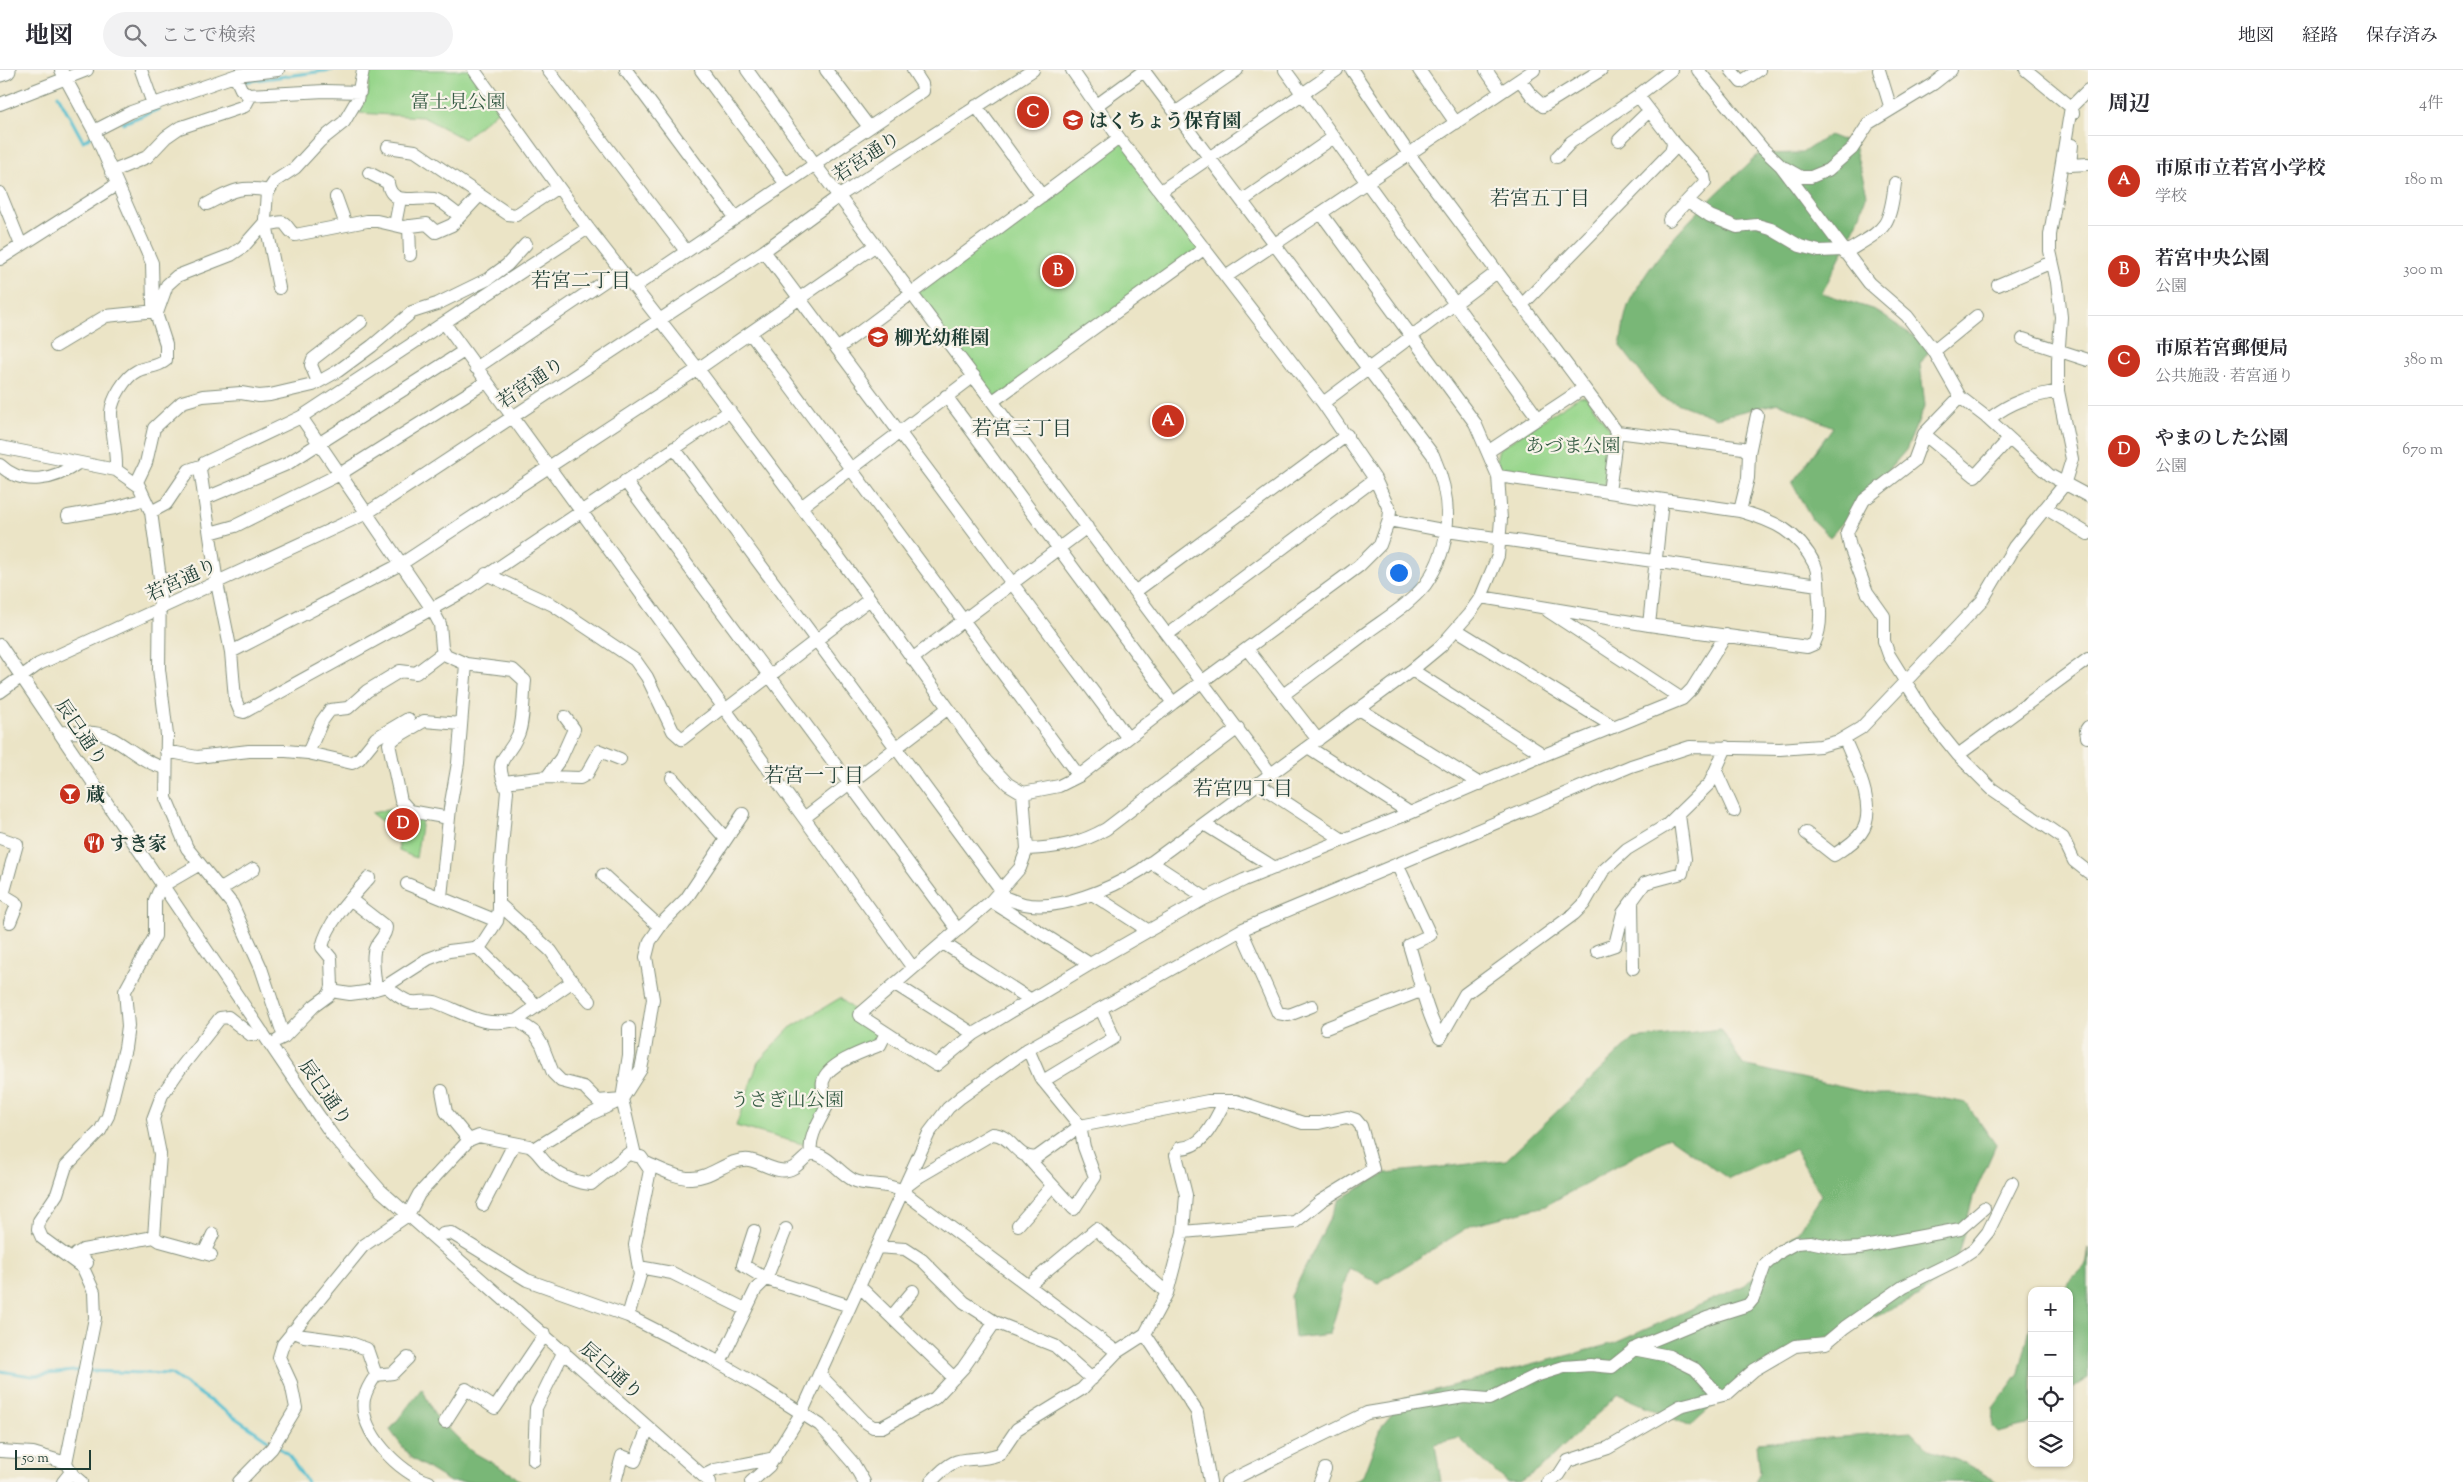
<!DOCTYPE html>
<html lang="ja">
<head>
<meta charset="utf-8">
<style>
	:root { --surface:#fff; --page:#f2f2f3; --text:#2b2b33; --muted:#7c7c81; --line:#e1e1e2; --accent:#c8321e }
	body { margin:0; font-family:"Sorts Mill Goudy","Noto Serif JP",serif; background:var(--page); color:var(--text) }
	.controls { position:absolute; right:15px; bottom:15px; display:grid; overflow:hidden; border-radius:10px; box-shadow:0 1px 4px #0004 }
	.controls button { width:45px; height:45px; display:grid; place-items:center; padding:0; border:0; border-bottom:1px solid var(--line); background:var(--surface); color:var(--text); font:25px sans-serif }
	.scale { position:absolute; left:15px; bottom:12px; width:76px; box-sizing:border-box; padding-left:5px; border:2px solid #1f3d34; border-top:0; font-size:14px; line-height:18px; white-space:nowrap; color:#1f3d34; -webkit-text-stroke:4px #f7f3e8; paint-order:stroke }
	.you { position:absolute; left:1398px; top:502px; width:18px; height:18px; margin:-12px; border:4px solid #fff; border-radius:50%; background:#1a73e8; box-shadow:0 0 0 8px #1a73e833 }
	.badge { display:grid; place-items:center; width:32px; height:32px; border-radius:50%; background:var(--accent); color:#fff; font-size:16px; font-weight:700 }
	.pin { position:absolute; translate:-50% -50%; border:2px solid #fff; box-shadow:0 1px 5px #0006 }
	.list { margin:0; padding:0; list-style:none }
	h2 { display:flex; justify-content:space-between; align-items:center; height:65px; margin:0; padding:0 20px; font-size:21px }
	h2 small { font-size:16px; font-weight:400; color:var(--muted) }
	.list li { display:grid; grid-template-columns:32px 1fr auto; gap:15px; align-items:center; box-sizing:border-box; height:90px; padding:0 20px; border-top:1px solid var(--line) }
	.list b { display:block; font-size:19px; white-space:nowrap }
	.list p { margin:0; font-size:16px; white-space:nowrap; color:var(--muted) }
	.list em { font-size:16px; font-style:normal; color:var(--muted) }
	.icon { flex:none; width:28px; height:28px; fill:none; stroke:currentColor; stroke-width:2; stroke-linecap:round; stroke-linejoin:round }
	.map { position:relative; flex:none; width:2088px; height:1412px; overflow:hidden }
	header { display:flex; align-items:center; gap:30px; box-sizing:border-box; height:70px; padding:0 25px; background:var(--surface); border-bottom:1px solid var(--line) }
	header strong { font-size:24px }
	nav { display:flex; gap:28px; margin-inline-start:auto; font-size:18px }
	.search { width:350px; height:45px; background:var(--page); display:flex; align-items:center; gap:12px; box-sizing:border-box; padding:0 18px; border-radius:28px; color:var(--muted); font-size:19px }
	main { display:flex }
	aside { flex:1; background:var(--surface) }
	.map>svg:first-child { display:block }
</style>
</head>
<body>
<header>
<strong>地図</strong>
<div class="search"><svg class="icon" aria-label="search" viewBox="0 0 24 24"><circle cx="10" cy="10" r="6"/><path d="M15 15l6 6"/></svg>ここで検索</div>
<nav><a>地図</a><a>経路</a><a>保存済み</a></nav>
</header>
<main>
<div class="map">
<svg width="2088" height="1412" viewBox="0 0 2088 1412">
	<rect width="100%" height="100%" fill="#f7f3e8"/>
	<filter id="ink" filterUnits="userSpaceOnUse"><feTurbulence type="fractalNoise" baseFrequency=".02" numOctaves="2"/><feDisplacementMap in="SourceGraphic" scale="10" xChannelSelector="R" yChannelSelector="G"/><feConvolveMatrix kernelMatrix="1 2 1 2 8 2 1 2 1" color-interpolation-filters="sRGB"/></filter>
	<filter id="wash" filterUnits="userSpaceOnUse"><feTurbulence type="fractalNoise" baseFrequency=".0096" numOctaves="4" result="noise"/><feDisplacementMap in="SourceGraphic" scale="20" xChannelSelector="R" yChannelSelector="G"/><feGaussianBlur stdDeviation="1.12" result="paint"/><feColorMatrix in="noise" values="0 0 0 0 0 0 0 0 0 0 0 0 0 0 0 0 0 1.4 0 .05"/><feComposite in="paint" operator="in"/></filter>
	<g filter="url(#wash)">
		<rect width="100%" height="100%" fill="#ebe4c6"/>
		<path fill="#97d68b" stroke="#5b8a60" d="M387,0H474L501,38L464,69L423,47L359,43L368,23L369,2Z
			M1119,68L1205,178L993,331L912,224Z
			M1580,326L1586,327L1612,362L1605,415L1602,416L1505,403C1498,396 1495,389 1499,379Z
			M406,737L423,743L416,788L399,781L398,764L371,743Z
			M840,928L859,945L886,963L829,1000L823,1011L828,1034L810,1076L736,1056L758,992L790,958Z"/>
		<path fill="#79b777" stroke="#4c7a56" d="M1829,65L1854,75L1867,124L1857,153L1822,223L1875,240L1931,278L1920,294L1925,335L1906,380L1830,467L1812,450L1792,413L1833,357L1778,333L1716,348L1659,326L1620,276C1623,262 1624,244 1630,231C1660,173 1712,128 1759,84L1802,83Z
			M1721,959L1743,995L1873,1024H1918L1966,1033L1996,1075L1973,1127L1955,1197L1920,1226L1751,1301L1690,1356L1618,1324L1538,1401L1520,1412H1506L1459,1368L1435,1374L1441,1412H1352L1363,1406L1382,1356L1405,1328L1615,1273L1745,1215L1799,1160L1821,1125L1795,1079L1729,1109L1669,1067L1545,1136L1472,1155L1378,1213L1349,1198L1330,1264L1295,1268L1291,1226L1339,1130L1386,1103L1506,1090L1633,969Z
			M2088,1178V1308L2069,1320V1221H2061L2085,1196Z
			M2032,1250V1351L2027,1355L1997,1362L1992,1357L1993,1338L2019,1303Z
			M422,1318L434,1344L471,1381L512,1404L521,1412H450L411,1388L390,1360Z
			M1912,1362L1929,1380L1959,1390L1998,1412H1755L1760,1403L1757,1373Z"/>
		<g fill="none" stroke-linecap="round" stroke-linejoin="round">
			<path stroke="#55bfd0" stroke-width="3" d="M241,12L332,0
				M58,25L83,71L92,66
				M123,53L159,39
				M0,1301L32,1306L81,1300
				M87,1301L171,1304L272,1373
				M277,1377L287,1383L307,1412"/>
		</g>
	</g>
	<g filter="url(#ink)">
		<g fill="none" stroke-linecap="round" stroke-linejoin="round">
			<g stroke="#85907d" stroke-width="14">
				<path id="minor" d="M61,0L94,61L152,193L153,234L166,274V290C157,298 147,296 137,301C125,307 112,329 111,342C111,360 117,381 116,400
					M141,0L153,34
					M474,0L588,158L698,299L870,529L986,691L1008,714L1023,723L1059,716L1079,706L1173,633L1359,496L1380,475L1389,450L1390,441L1375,409L1323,333L1119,68L1072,0
					M548,0L686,181
					M626,0L735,147
					M701,0L785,113
					M747,0L814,93L1271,704
					M826,0L869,57
					M1285,0L1538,348
					M1352,0L1409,84L1617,362L1609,422
					M1419,0L1456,53
					M1486,0L1501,22
					M1698,0L1762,78L1781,96L1869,213L1907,246L1934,281L1960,327L1986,347L2049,405L2088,426
					M1731,0L1741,12L1759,0
					M1879,0L1891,39
					M2026,0L2071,37L2073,43
					M1144,1L1433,385C1452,428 1454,474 1425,515C1410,534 1385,549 1366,563C1338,584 1311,604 1283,625
					M235,6L241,19L248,25L325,21L360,22
					M1520,10L1532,26L1543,36L1601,0
					M0,34L87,0
					M1097,35L1145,0
					M976,36L1042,126
					M1175,43L1237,0
					M94,61L131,42L237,5L278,0
					M1619,70L1649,41
					M2072,75L2070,95L2088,94
					M388,77L415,81L508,144L516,145L558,117
					M1557,87L1571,72L1640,25
					M1785,98L1801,107H1811L1828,100L1852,79L1869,53L1933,14L1951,0
					M111,102L147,87L166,67L179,58L245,36L251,25
					M369,103L388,113C391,137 416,126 434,129C443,131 452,141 460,146
					M1161,121L1337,0
					M0,123L21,175
					M336,127L346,155
					M1242,131L1334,67
					M1688,131L1710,146L1737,157L1757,155L1771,159L1800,176L1819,181L1843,180
					M207,134C232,121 240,115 269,121
					M1669,150L1705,112L1704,106L1672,70
					M266,155C292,149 280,153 295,165L367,151H377L403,157L427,154L436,162L452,155L479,126
					M395,155L400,129
					M409,156L410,185
					M588,158L301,347L204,393L200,399L217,513L231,582L235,629L240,641L244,642L464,521L730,341
					M764,181L1127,667
					M1845,183C1885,158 1889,161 1895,113
					M0,189L116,115
					M1227,206L1534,0
					M1998,215L2052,192
					M634,217L923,21L922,14L913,0
					M279,218L265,149L267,123L275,111L295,98L320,71L344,52L357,30L363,0
					M1522,235L1671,82L1673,75L1672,70L1639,27L1641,23L1671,0
					M157,243L167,215L177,206L231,185L243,177L266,151
					M445,254L913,898
					M750,263L1079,706
					M2023,269L2088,290
					M56,276L106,246L156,241
					M837,279L1119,68
					M1934,281L1977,246
					M476,298L621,200
					M318,312L311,295L313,289L361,252
					M946,326L1173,633
					M1960,327L1924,364L1975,406L2009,369
					M993,331L1205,178
					M1323,333L1497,202
					M301,347L432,539L440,554L442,578L446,585L466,594L513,600L525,611C523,625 524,653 518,665C505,694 493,685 507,721L499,812V839L497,851L482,874L474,878L449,881L428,889L386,916L365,922L350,924L331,921
					M1989,349C2012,331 2029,327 2058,321
					M1617,362L1743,378L1749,383L1748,408L1740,441
					M1924,364L1914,391L1864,430L1847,462L1850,477L1867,522L1884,546V571L1889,585L1928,648L1958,685L1992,719L2063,768L2074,791L2088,802
					M0,377L116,400L139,416L151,442L160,508L159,599L167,665L166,728L187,778L232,834L261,898L284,967
					M674,378L1002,821
					M1489,381L1584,318
					M1749,383L1757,345
					M0,395C23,417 55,410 78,393
					M625,411L958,860
					M136,414L146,393L154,358L182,332L203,326L241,323L259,326L270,325L313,315L338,301L372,276L412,242L437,234L488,209L507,195L526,174
					M206,428L287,394L464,281
					M801,437L974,306
					M2045,438L2088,464
					M151,442L166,434L189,400L203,395
					M68,446L115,438L145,429
					M1389,450L1447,461L1818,515
					M210,463L235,456L340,404L486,312
					M486,504L553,535L635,590L647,607L673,661L682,669L723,637
					M1136,521L1347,365
					M1481,527L1649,555L1807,577L1814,574C1821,560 1821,544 1819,529C1818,519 1819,504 1815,495C1798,461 1774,451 1740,441L1498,406
					M1548,541L1682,629
					M1649,555L1662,431
					M1457,560L1614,657
					M1168,564L1375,409
					M0,575L314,1039L333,1066L380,1120L710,1412
					M1247,579L1318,670
					M231,582L401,494L698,299L876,175
					M912,589L1087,457
					M1412,600L1544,685
					M0,622L39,594L367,443L764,181L839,126L1033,0
					M1359,639L1480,714
					M725,640L870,529
					M60,662C76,663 97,660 111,668C130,678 145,694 166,698
					M2087,667L2086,660L2088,657
					M1308,677L1410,743
					M166,681L197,687L249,681H286L308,683L352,693L359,689L376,668L408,649
					M308,683L322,651L330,640L348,638L367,621L400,601L416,603L444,582
					M1958,685L2088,589
					M1716,701L1734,741
					M547,707L561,688L574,659L565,647
					M672,708L726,769
					M504,712L547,707L580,708L587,704L600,681L620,689
					M1258,714L1343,770
					M1023,723L1027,779L1020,798L991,831L859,945L936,995L974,964L1090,894L1204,829L1244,810L1410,743L1544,685L1682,629L1692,619L1726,565
					M449,748L410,741L401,731L389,674L395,668L424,651L461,654
					M804,748L947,639
					M1204,754L1275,798
					M1806,763L1834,785C1843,779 1855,772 1861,763C1879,739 1854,692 1844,668
					M0,768L17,774L3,825
					M1027,779C1056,778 1080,774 1106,759L1238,658
					M1151,792L1206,828
					M1397,794L1430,865L1409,875C1419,906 1425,939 1440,968L1465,924L1574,844L1584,834L1603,801L1627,779L1667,755L1710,713L1726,677
					M603,805L660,857
					M407,814L497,851
					M221,819L254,799
					M0,823L15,832L17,835L10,852
					M1092,824L1149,861
					M998,825C1007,828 1015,832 1024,834C1058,842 1112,818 1141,800L1412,600L1441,576L1469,544L1481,527L1498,486L1501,449L1498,406L1475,353L1321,143
					M441,827L450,738L458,693L466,594
					M350,829L386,857C386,868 376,871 374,882C372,893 375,907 376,919
					M991,831L1090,894
					M499,834L551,881L569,907L590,931
					M1241,860L1278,943L1289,945L1312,936
					M943,873L1031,930
					M477,877L537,936
					M1597,881L1615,875L1623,843L1632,831
					M1633,898L1632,831L1645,813L1682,803L1685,789L1679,745
					M895,914L974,964
					M386,916C393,922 403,931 412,932C420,933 428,930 435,932C466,943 480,958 517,950L573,911
					M517,950L534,962L542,975L553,1003L561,1011L584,1017L598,1031L622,1029L641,999L645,980L653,929L646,887L650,871L664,851L686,829L743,744
					M629,958V985L622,1029L635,1085
					M1326,958L1423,920
					M278,970L284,967L314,936L329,925L332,917L331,888L322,877C328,851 352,827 369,808
					M1043,1011L1114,968L1101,939
					M442,1021L446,1042L469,1070
					M534,1079L589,1045L615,1033
					M811,1083C808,1066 821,1049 828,1034C826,1027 821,1018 823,1011C828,993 864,981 880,975L886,963
					M1027,1087L1074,1139L1095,1107L1084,1077L1080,1056L1040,1007L1028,979
					M646,1093C659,1098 676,1108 690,1108C711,1109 728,1088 749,1090C763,1092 779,1106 793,1098C800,1094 805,1087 811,1083C829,1085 838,1102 853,1110C867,1117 886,1112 902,1121L1117,1282
					M904,1118L920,1106L992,1064C1012,1064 1017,1091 1037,1087L1080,1056L1208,1031H1236L1303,1053H1319L1347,1047L1356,1050L1361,1056L1373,1099L1321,1131L1295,1152L1183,1162
					M483,1135L514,1074
					M1018,1155L1052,1116
					M754,1161L743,1195L766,1209L786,1159
					M438,1171L443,1164L451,1163L527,1210L628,1246L711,1288L759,1316L820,1355L853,1393L864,1412
					M877,1177L905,1179L922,1190L964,1232L995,1252L1055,1276L1092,1309
					M204,1183L213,1164
					M211,1185L160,1171L154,1167L160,1084L153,1049L162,1025L180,999L220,948L228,947L251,965L263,963
					M87,1193L76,1184L83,1180L154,1167
					M639,1197L672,1203L745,1239
					M1029,1215L1096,1159L1167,1223
					M859,1216L954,1308
					M892,1246L913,1221
					M292,1261L304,1266L348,1272L367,1279L376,1305
					M1145,1264L1197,1342L1210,1412
					M1633,1279L1669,1286L1695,1299L1719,1325
					M408,1288L393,1303L376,1305C371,1312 366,1320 364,1329C358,1361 400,1404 429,1412
					M720,1293L756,1219L766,1209L850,1236
					M819,1304L864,1351L873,1357H882L935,1328L963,1298L995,1252
					M445,1352L466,1319L495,1338L545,1264
					M0,1381L33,1383L66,1393
					M534,1390L536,1338L564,1281
					M703,1406L715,1400L775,1388
					M63,1412L71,1402
					M81,1412L73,1405L66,1393L95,1248L94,1222L83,1198L42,1168L38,1159L39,1151L57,1124L66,1096L100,1061L108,1046L125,978L128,956L125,921L155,866V830L158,823L162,816L200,794
					M239,1412L272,1378L296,1338L291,1313L279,1287L283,1274L363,1176L408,1145L419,1124L469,1070L479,1066L529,1076C537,1080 541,1089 548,1095C560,1107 574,1112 591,1114L628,1084L641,1087L650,1100L635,1175L640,1205L628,1246
					M615,1412L622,1386L635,1391L648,1358
					M751,1412L769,1396L802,1342L929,1063L948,1038L961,1027L1028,979L1243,859L1631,696L1690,677L1780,679L1820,676L1839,671L1861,658L1982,531L2014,477L2064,415L2072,389L2058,321V290L2061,247L2057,212L2050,181V165L2071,37L2088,20
					M931,1412C961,1378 964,1396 1000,1384L1017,1359L1082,1319L1117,1282L1145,1264L1167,1223L1183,1162L1186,1125L1176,1085L1180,1078C1205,1077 1214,1051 1225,1031
					M1227,1412L1367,1343L1464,1327L1489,1329L1535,1306L1564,1297L1590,1295L1612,1297L1637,1277L1707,1248L1748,1235L1753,1229L1765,1195L1781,1181L1796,1173L1810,1172L1844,1179L1859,1178L1960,1159L1984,1138
					M1320,1412L1325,1399
					M1548,1412L1559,1405L1568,1391L1608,1378L1680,1336L1727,1324L1754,1300L1795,1276L1826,1273L1845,1257L1904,1216L1959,1189L1974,1179L1988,1162L2012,1113"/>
			</g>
			<g stroke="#85907d" stroke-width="21">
				<path id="highway" d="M0,2L6,0"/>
			</g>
			<use href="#minor" stroke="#fff" stroke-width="12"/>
			<use href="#highway" stroke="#fff" stroke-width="19"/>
		</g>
	</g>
	<defs>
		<g id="school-disc" transform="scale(1.125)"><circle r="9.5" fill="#c8321e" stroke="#f7f3e8"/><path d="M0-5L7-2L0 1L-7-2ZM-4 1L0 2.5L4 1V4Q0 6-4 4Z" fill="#fff"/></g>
		<g id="bar-disc" transform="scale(1.125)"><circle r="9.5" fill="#c8321e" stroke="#f7f3e8"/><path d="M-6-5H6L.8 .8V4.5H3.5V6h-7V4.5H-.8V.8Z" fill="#fff"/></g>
		<g id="restaurant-disc" transform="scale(1.125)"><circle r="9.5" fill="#c8321e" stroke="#f7f3e8"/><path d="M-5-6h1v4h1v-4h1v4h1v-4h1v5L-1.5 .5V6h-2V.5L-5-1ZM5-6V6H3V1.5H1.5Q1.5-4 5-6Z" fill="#fff"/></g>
	</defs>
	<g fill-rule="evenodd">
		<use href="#school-disc" x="1073" y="50"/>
		<use href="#school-disc" x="878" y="267"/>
		<use href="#bar-disc" x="70" y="724"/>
		<use href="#restaurant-disc" x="94" y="773"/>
	</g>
	<g text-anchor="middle" stroke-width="4.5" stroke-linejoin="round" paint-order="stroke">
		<g font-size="19" fill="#375c45" stroke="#f7f3e8">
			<text x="458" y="38">富士見公園</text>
			<text x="1573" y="382">あづま公園</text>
			<text x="787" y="1036">うさぎ山公園</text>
		</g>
		<g font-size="19" font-weight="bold" fill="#1f3d34" stroke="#f7f3e8" text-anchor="start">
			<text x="1089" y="57">はくちょう保育園</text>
			<text x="894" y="274">柳光幼稚園</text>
			<text x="86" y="731">蔵</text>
			<text x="110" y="780">すき家</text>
		</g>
		<g font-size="19" fill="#1f3d34" stroke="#f7f3e8">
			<text transform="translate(866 86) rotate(-33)" y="7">若宮通り</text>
			<text transform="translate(530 312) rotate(-34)" y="7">若宮通り</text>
			<text transform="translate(181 509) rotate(-25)" y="7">若宮通り</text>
			<text transform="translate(82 662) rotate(56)" y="7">辰巳通り</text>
			<text transform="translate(326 1022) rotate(55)" y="7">辰巳通り</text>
			<text transform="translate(612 1300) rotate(42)" y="7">辰巳通り</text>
		</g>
		<g font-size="20" fill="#1f3d34" stroke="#f7f3e8">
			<text x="1540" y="135">若宮五丁目</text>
			<text x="581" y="217">若宮二丁目</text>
			<text x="1022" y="365">若宮三丁目</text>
			<text x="814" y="712">若宮一丁目</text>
			<text x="1243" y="725">若宮四丁目</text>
		</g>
	</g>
</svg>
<div class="controls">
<button>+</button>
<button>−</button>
<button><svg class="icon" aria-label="locate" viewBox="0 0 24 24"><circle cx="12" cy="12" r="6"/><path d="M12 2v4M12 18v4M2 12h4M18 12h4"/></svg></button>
<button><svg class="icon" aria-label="layers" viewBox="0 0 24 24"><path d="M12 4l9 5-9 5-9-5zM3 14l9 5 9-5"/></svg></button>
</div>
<div class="scale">50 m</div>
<div class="you"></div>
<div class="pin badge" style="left:1168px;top:351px">A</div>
<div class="pin badge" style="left:1058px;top:201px">B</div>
<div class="pin badge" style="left:1033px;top:42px">C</div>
<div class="pin badge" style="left:403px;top:754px">D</div>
</div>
<aside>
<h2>周辺<small>4件</small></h2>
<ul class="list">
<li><span class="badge">A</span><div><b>市原市立若宮小学校</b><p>学校</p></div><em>180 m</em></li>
<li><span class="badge">B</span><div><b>若宮中央公園</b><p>公園</p></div><em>300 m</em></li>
<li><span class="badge">C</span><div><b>市原若宮郵便局</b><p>公共施設 · 若宮通り</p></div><em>380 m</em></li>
<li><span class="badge">D</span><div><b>やまのした公園</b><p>公園</p></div><em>670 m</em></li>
</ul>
</aside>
</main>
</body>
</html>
